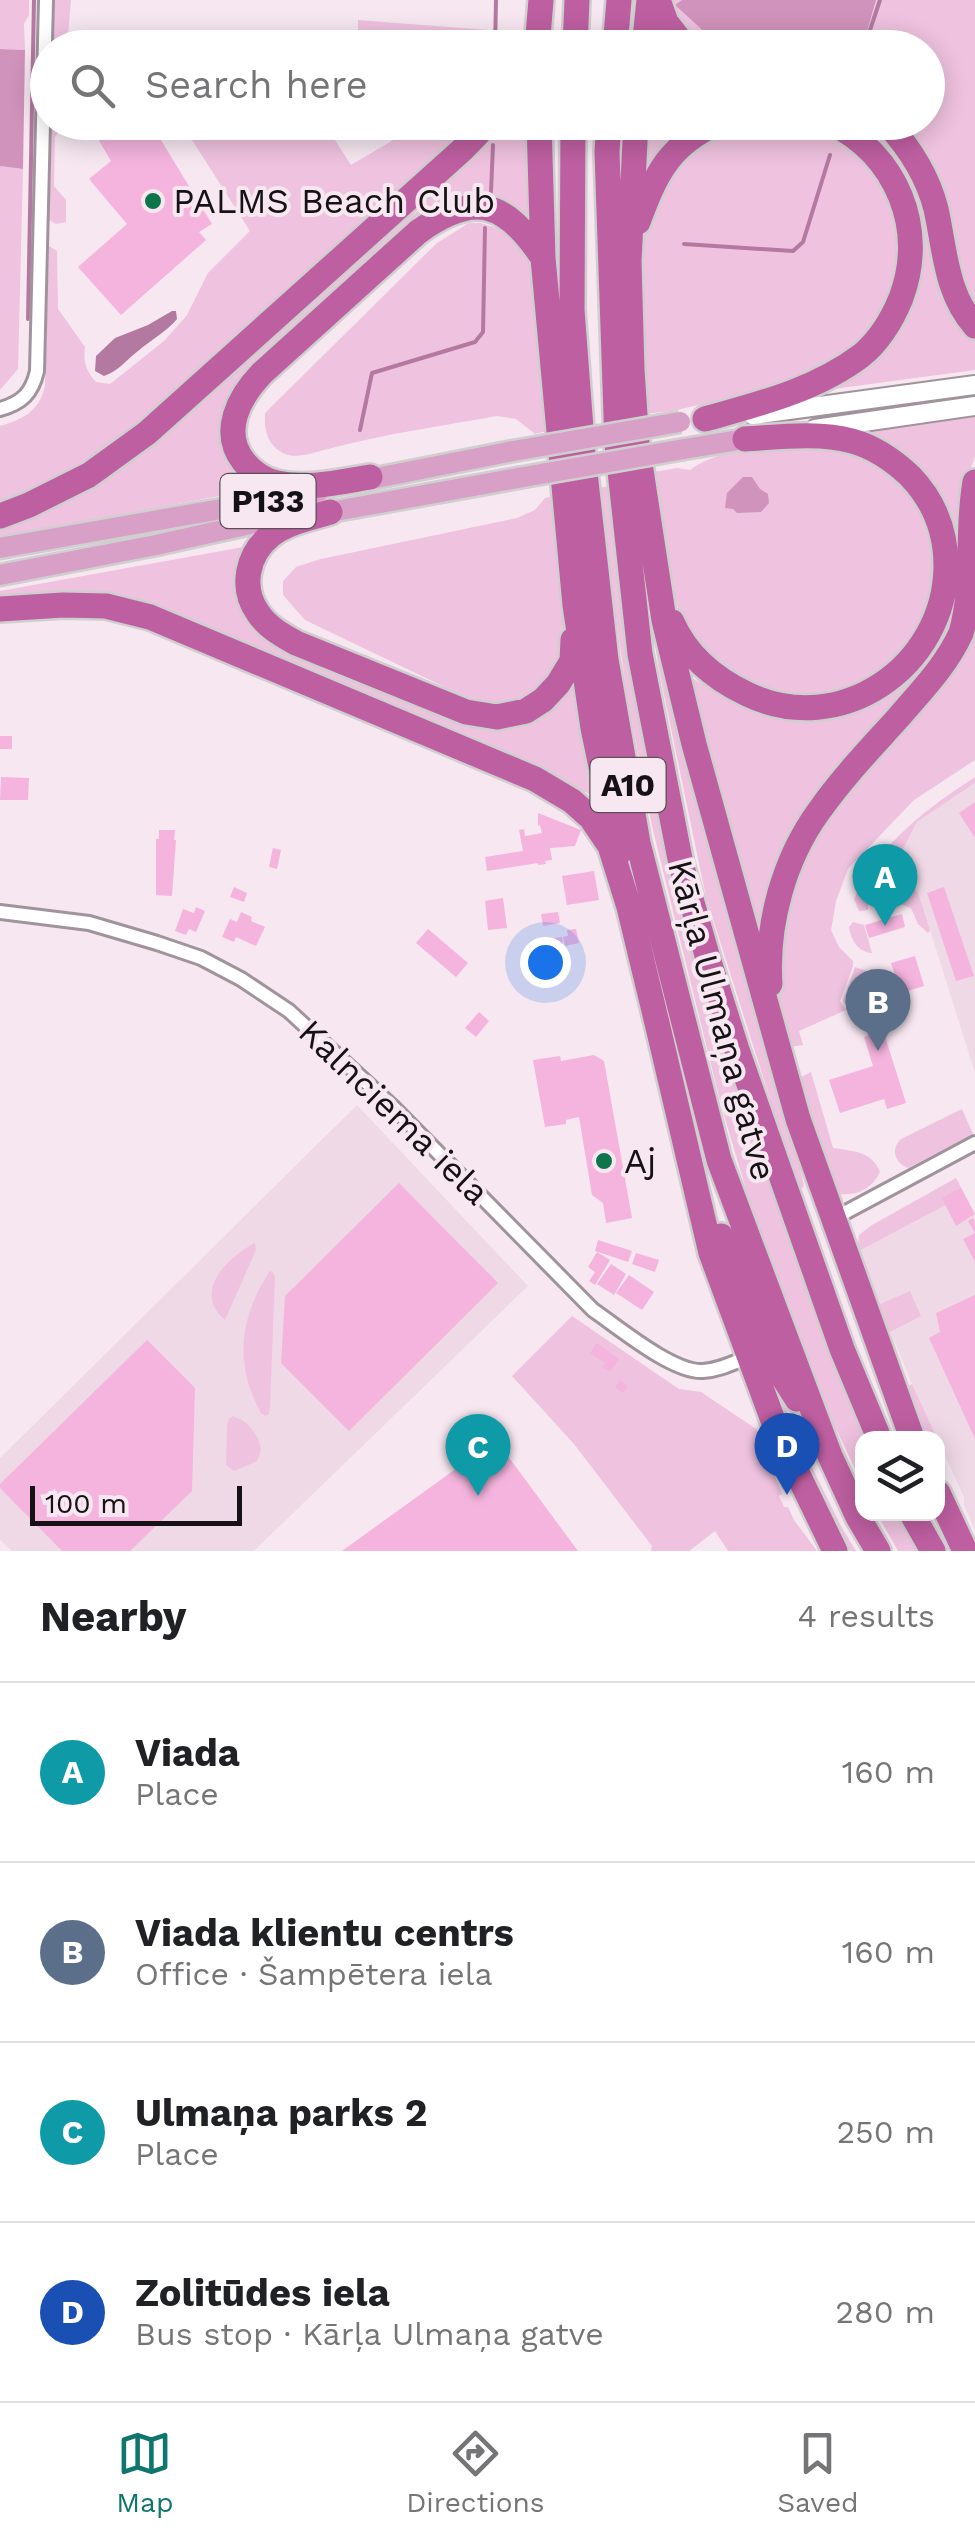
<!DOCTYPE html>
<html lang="en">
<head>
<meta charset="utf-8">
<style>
	:root { --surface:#fff; --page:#f2f2f2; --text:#202124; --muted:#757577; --line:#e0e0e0; --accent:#0f766e }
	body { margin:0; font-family:"Work Sans",sans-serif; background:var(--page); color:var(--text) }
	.controls { position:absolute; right:30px; bottom:30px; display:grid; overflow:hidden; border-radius:20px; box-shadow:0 5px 25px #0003 }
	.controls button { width:90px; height:90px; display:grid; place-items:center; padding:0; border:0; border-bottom:2px solid var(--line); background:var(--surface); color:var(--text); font:50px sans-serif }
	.scale { position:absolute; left:30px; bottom:25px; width:212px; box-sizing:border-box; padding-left:10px; border:5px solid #161114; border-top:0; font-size:28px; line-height:35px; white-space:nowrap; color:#161114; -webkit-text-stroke:8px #f7e7f1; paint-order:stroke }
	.you { position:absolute; left:545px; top:962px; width:35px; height:35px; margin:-25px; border:8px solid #fff; border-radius:50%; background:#1a73e8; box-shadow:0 0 0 15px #1a73e833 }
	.badge { display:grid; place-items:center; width:65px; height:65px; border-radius:50%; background:var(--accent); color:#fff; font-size:32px; font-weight:700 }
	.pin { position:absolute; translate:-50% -82px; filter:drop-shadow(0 2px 5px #0008) }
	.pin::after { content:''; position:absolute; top:52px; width:35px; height:30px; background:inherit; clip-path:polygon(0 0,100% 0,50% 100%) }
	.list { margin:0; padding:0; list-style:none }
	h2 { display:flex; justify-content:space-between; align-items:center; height:130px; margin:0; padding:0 40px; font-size:42px }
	h2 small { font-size:32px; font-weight:400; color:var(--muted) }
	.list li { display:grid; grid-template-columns:65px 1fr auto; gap:30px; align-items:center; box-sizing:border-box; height:180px; padding:0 40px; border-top:2px solid var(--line) }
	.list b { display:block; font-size:38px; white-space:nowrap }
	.list p { margin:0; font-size:32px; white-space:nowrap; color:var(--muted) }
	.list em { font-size:32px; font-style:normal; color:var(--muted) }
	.icon { flex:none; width:55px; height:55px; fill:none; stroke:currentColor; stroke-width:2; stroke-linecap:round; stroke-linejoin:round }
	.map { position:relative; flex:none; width:975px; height:1551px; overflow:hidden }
	.search { position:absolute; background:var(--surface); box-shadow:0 5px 25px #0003; left:30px; right:30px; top:30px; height:110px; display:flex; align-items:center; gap:25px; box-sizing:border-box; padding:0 35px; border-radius:55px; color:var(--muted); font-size:38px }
	.sheet { height:850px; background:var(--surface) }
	nav { display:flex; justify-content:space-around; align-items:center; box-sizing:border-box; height:140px; border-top:2px solid var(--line); background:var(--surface); font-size:28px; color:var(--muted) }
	nav a { display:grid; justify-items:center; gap:5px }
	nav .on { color:var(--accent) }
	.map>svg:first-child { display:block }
</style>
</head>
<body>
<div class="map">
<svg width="975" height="1551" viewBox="0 0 975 1551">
	<rect width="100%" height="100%" fill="#f7e7f1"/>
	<path fill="#f0d9e7" d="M975,783V1073L918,892L887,879L917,822Z
		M357,1105L528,1286L254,1551H12L0,1540V1458Z
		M965,1195L975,1215V1530L964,1505V1497L912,1384L857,1252Z"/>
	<path fill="#efc2df" d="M0,0H29V15L24,24L25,50L0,49Z
		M54,0H71L67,47H54Z
		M666,0H975V314L898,123L928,122V48L701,47L695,44Z
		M358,20L487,30V47H462V43L358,30Z
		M755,122L794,123L830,132L845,141L884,183L898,227L899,269L879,324L841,357L779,387L672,411L645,414L637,302L645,222L683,157L720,133Z
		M52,123L57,127L58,133L55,137L54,186L66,200V222L56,224L49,220Z
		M202,123H324L351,165L422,123H467L457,139L154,417L93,461L0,506V426C23,419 39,412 45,386L49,246L57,251L58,309L85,347C83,362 86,371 96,382L110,384L164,341L187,315L208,273L250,231L187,132Z
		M505,123H532L535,225L462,202L229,399L256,489L0,538V527C50,512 95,487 137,456L390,231L415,213L485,146Z
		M645,123H700L645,179Z
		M852,123H875L908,161L961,322L975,339V370L826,390L919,264Z
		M0,166L23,169L18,369L0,390Z
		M469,223H481L511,233L533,261L551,430L535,434L516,419L497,416C441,426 384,434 328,449C314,452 297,460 283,453C267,445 264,429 265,413L437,243Z
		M975,415V456L967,479L963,596L939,658L833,781L765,924H757L688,676L747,708L782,717L903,682L954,540L859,432Z
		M791,445L827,446L860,454L890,472L917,500L928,526L936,562L931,604L903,654L854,689L804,699L756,690L710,662L679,612L663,553L648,473L677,468L690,470C718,449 757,449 791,445Z
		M610,486L741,1097L842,1385L865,1438H862V1483L820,1396L750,1203L721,1105L652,826L627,696L598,488Z
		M559,495L568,601L565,658L536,696L496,705L478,703L305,620L283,595V581L296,567L321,559L517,518L535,510L545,498Z
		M249,546L247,612L514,726C543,720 561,702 578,679L597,798L486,742L199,624L0,602V591Z
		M651,603L789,1119L804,1186L801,1189L798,1187L706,897L658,666Z
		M975,614V760L914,800L848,869L836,901L831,930L839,947L853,961V966L840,1001L846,1010L799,1031L803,1045L789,1047L781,1029L775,962L778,933L809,842Z
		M975,777V783L917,822L888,878H897L918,892L930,930L928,933L918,924L911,908L896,902L893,893L868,901V910L859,911L854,899C878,845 927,808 975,777Z
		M853,922L864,925L872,953C858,952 851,940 849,927Z
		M855,967L870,972V969L874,970L875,978L862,998L848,1009L843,1001Z
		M811,1072L833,1148C853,1151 872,1151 880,1172C872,1189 857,1196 839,1194L831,1181L799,1078Z
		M962,1109L973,1134L908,1168C895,1163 890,1149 901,1139Z
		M956,1178L965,1195L857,1252L859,1235L872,1225Z
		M255,1243L256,1250L225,1320C192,1292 227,1257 255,1243Z
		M717,1244L804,1451L841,1526L856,1551H843L800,1464Z
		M270,1271L273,1272L275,1277L270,1406L269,1414L265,1416L261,1413C234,1365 239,1317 270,1271Z
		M910,1291L921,1316L890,1332L878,1305Z
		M572,1316L679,1389L701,1392L756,1429L782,1494L779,1496L784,1507H788L794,1520L817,1551H728L715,1531L689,1551H651L652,1546L574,1444L512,1376Z
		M912,1384L937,1438H927L907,1387Z
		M233,1416C248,1421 259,1434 261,1450L257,1461L234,1471L226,1465L227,1424L229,1419Z
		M877,1514H900L920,1551H898Z"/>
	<path fill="#d093bb" d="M682,0H876L862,48L721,47L675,5Z
		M0,49L25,50L23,169L0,166Z
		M743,477H752L760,489L768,494L769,503L761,512L737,513L733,509L725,508L727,493Z"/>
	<path fill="#b479a0" d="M172,311H176L177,319C165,333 152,339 138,351C126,360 119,371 104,376L95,371L96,356L115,338L148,325Z"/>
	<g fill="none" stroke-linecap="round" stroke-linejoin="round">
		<path stroke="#b479a0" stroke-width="4" d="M495,48L496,0
			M864,48L880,0
			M491,192L493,145
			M684,244L793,251L803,242L830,155
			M28,319L34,0
			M360,430L372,373L475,342L483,332L485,228"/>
	</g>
	<path fill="#f4b4de" d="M88,122H150L212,224L199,232L206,240L121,315L78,267L127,224L89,179L111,161Z
		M0,736H12V749H0Z
		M1,777L29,778L28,800H0Z
		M975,802V838L959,813Z
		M538,813L581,830L575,846L550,848L552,860L545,861L546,864L538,865V863L487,871L485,857L523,851L519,830L524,829L525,836L542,833L540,825L538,826Z
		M159,830H175L174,840H176L172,896L156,895V839H159Z
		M273,848L281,850L277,869L269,867Z
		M594,871L599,900L567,905L562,876Z
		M234,887L247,893L244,902L230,897Z
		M944,887L974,976L956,981L927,893Z
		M503,898L507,928L488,930L485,901Z
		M196,907L205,911L196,932L189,929L186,935L175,931L183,909L194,913Z
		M241,912L252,917L251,921L265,927L256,946L236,937L234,942L222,937L230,919L237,922Z
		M558,912L560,923L543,926L541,914Z
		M902,914L905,927L869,938L865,925Z
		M428,929L468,963L456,977L416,943Z
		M576,929L579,943L565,946L563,937L568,936L567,930Z
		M562,937L563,949L555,950L554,938Z
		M915,956L924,986L901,993L891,963Z
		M479,1012L489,1021L476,1037L465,1028Z
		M883,1030L906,1103L887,1109L884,1099L840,1113L829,1080L873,1066L864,1037Z
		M594,1055L604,1061L632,1218L606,1223L603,1203L592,1195L579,1117L566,1120V1124L545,1127L533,1060L560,1056L561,1061Z
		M399,1183L498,1283L349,1431L281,1363L285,1296Z
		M961,1188L975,1214L956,1226L942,1198Z
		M973,1218L975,1222V1262L963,1239L975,1233L968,1221Z
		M598,1240L632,1251L628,1262L595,1251Z
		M597,1252L610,1260L595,1285L589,1281L595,1272L588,1267Z
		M636,1253L659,1260L655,1272L632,1264Z
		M611,1264L626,1274L614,1295L597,1284Z
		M629,1275L654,1292L642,1310L616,1293Z
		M975,1295V1439L929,1338L940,1332L936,1313Z
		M147,1340L195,1388L192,1491L130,1551H62L0,1488V1484Z
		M597,1343L619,1359L610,1372L602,1367L605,1363L590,1353Z
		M620,1380L628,1386L623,1393L615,1387Z
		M496,1440L578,1551H342L493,1442Z"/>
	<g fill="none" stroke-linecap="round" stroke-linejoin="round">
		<g stroke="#a1939c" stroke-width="18">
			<path id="street" d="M0,409C22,403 32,393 37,371L46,0
				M0,912L89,923L157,943L201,958L241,979L289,1011L393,1107L593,1310C618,1327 673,1373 703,1371C719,1370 733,1363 748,1357
				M833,1219L975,1143"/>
		</g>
		<g stroke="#a1939c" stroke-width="22">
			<path id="secondary" d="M753,415L975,385
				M815,429L975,406"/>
		</g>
		<g stroke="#d0cfd0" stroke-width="25">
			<path id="primary" d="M684,449L745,439
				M356,482L513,451
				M0,548L318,492
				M0,575L156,545L287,516L330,512L518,478"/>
		</g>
		<g stroke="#d0cfd0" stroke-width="30">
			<path id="highway" d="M658,0L666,22L686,48
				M537,48L541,0
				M575,48L577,0
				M615,48L619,0
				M644,48L649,0
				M539,122L543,258L575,605L593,728L619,853
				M573,122L572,310L583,455L606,660L638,843L719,1160L830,1456L858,1517L878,1551
				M609,122L607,152L617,444L640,654L681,864L707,955L737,1050L842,1349L879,1438
				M636,122L629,261L632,370L637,444L664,620L694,744L798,1119L912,1438
				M886,122C909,147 928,177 936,209C945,250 946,294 975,326
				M638,222C656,173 669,145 719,122
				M705,419C759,404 816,390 862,355C880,340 892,320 901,298C927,228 897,155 830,122
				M370,477C339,482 307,490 277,483C264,480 253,473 244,462C220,432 239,397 262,373L418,232C475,191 505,201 543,258
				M330,512C311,518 288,522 271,535C247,554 240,588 258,613C267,627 282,635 296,643L466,712L497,717L526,711L543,700L558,684L572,661L573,640
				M0,516L29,505L89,475L147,433L462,150L489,122
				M0,609L63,605L106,606L150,617L535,779L572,801L591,818L610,846L629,907L657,1023L711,1253L777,1431L835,1551
				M672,622C687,656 713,678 747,694C840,739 945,667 946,566C946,532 934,501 910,476C893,460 874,447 852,441C818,432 780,437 745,439
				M770,984C766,924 784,859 819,811C842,778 871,748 898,718C921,691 946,666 961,633C975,584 966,532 975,482
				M721,1236L748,1296L773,1361L797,1399
				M938,1493L965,1551
				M912,1514L933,1551"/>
		</g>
		<use href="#street" stroke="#fff" stroke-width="12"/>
		<use href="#secondary" stroke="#fff" stroke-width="18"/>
		<use href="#primary" stroke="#d89fc7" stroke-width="20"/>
		<use href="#highway" stroke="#be5fa1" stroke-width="25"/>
		<g stroke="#d0cfd0" stroke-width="25" stroke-linecap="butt">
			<path id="primary-bridge" d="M513,451L680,422
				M518,478L684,449"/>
		</g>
		<use href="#primary-bridge" stroke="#d89fc7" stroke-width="20"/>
	</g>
	<g fill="#0d744c" stroke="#f7e7f1" stroke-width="4">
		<circle cx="153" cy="201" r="10"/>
		<circle cx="604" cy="1161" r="10"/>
	</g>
	<g text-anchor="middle" stroke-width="8" stroke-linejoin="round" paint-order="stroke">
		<g fill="#f7e7f1" stroke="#5a5156" stroke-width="2.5">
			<rect x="220.5" y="474" width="95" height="54" rx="8"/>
			<rect x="590.5" y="758" width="75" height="54" rx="8"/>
		</g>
		<g font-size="32" font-weight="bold" fill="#161114">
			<text x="268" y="512">P133</text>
			<text x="628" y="796">A10</text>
		</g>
		<g font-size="35" fill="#161114" stroke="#f7e7f1" text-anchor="start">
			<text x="173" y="213">PALMS Beach Club</text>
			<text x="624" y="1173">Aj</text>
		</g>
		<g font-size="35" fill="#161114" stroke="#f7e7f1">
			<text transform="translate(722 1020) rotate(75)" y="12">Kārļa Ulmaņa gatve</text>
			<text transform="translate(394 1112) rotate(44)" y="12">Kalnciema iela</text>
		</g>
	</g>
</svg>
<div class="controls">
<button><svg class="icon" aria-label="layers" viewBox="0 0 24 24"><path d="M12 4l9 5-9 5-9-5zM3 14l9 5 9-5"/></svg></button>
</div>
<div class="scale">100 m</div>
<div class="you"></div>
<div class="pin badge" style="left:885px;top:926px;background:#0f9aa8">A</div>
<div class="pin badge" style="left:878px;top:1051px;background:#5c6f8a">B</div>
<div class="pin badge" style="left:478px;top:1496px;background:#0f9aa8">C</div>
<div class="pin badge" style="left:787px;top:1495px;background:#1a4fb4">D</div>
<div class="search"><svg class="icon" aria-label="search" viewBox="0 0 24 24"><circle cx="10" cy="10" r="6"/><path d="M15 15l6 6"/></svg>Search here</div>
</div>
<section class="sheet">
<h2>Nearby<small>4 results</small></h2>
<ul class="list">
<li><span class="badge" style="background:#0f9aa8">A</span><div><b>Viada</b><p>Place</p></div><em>160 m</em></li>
<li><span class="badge" style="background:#5c6f8a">B</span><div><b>Viada klientu centrs</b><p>Office · Šampētera iela</p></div><em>160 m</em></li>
<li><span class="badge" style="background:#0f9aa8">C</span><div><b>Ulmaņa parks 2</b><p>Place</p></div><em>250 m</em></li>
<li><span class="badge" style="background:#1a4fb4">D</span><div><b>Zolitūdes iela</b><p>Bus stop · Kārļa Ulmaņa gatve</p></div><em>280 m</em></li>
</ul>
</section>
<nav>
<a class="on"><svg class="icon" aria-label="map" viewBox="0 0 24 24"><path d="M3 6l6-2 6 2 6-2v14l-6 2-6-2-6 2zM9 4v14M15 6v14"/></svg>Map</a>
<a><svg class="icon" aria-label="directions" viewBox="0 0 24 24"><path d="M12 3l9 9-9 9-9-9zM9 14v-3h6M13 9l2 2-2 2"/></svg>Directions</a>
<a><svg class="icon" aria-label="saved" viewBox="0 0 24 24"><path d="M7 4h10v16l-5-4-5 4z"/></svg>Saved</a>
</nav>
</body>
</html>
